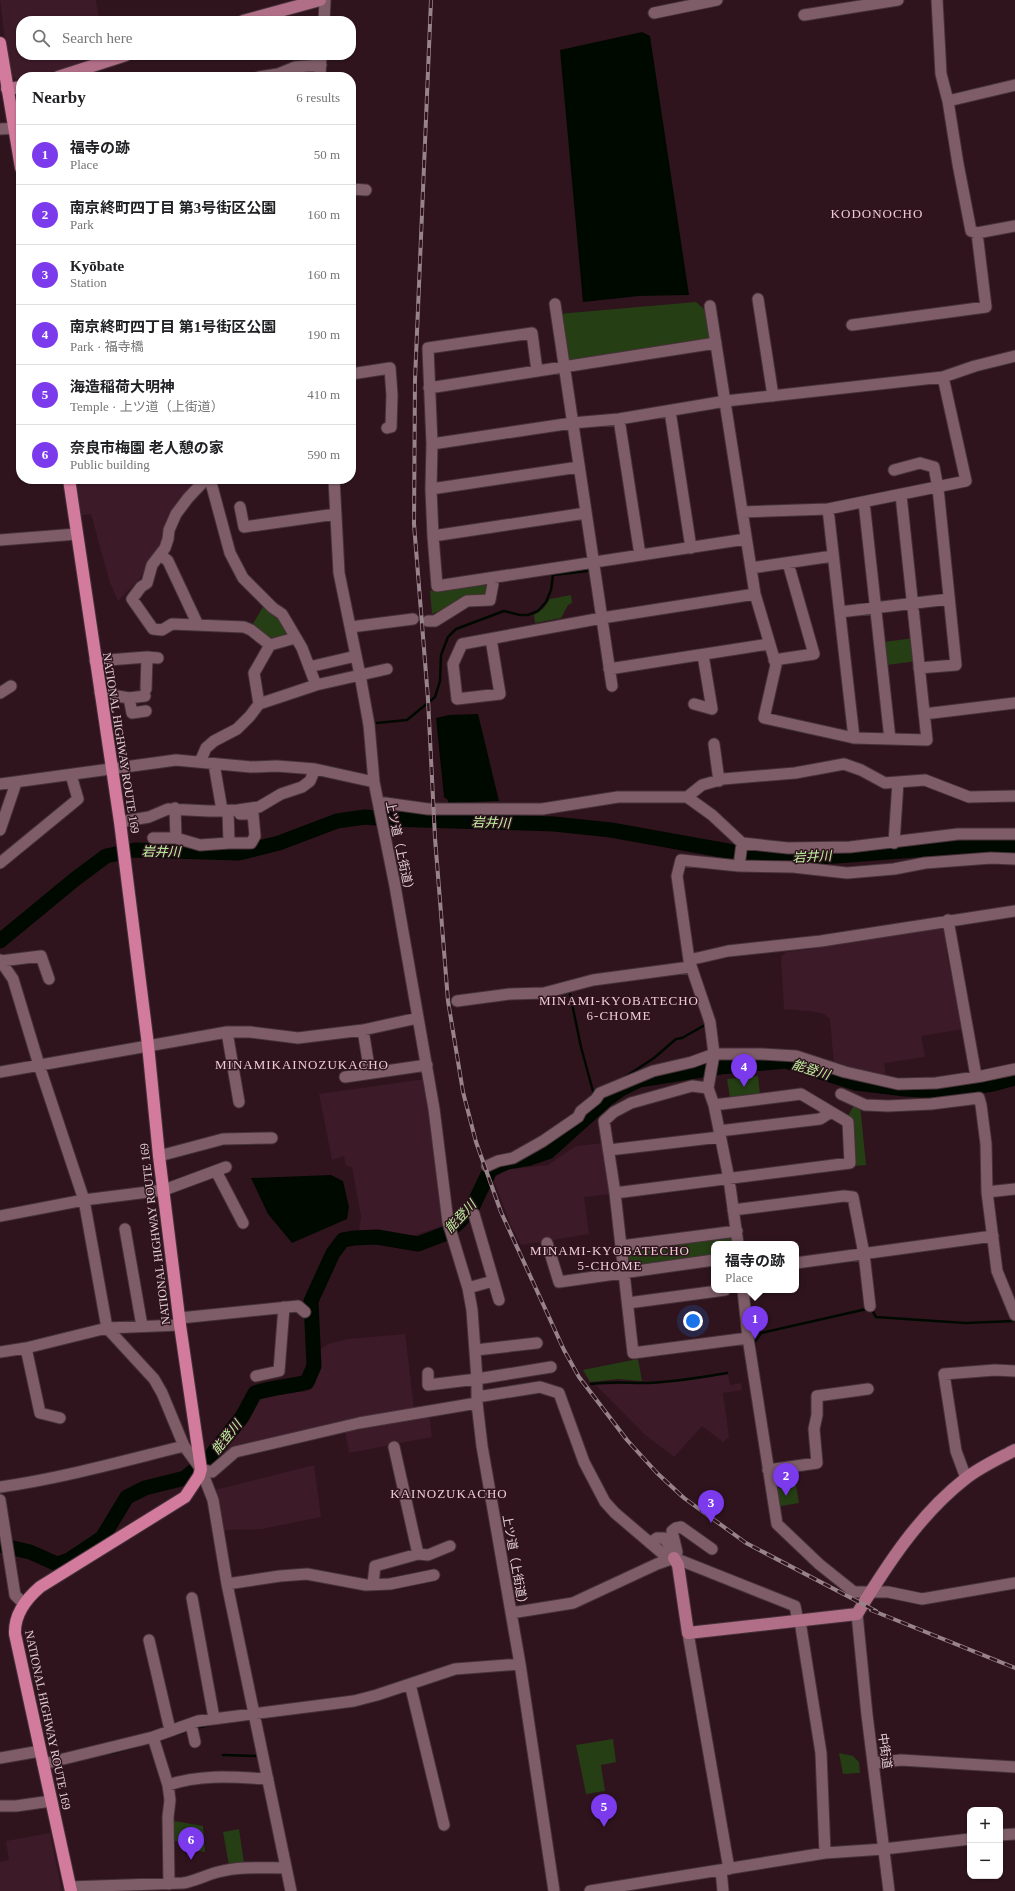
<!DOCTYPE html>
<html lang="en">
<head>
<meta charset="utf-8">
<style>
	:root { --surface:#fff; --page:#f2f2f2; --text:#202124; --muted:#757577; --line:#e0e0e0; --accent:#7c3aed }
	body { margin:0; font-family:"Times New Roman","Noto Sans JP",serif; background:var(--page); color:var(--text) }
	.controls { position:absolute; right:12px; bottom:12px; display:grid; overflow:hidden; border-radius:8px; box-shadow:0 1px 3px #0004 }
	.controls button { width:36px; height:36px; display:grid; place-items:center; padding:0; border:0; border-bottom:1px solid var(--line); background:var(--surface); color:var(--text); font:20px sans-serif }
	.you { position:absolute; left:693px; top:1321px; width:14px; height:14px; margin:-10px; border:3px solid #fff; border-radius:50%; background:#1a73e8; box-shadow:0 0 0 6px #1a73e833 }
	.badge { display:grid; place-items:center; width:26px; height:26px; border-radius:50%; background:var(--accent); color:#fff; font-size:13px; font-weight:700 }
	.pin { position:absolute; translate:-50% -33px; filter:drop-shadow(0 1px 2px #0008) }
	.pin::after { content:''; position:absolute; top:21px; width:14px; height:12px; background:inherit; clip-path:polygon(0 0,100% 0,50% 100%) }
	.popup { position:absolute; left:711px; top:1241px; width:88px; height:52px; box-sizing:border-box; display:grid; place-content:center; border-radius:8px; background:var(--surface); filter:drop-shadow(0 1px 3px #0005); font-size:13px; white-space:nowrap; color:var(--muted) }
	.popup b { font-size:15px; color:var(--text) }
	.popup::after { content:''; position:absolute; left:50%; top:100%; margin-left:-8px; border:8px solid transparent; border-top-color:var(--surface) }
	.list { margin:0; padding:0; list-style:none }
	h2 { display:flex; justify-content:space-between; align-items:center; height:52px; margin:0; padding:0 16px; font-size:17px }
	h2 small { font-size:13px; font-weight:400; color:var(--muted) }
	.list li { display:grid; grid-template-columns:26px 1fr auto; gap:12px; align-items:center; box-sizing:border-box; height:60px; padding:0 16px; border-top:1px solid var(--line) }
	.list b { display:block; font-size:15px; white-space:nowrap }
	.list p { margin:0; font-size:13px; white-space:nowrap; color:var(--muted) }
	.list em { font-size:13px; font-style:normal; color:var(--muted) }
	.icon { flex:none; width:22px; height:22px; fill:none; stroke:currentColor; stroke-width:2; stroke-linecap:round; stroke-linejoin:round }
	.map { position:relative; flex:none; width:1015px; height:1891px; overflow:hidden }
	.search { position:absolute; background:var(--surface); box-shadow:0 1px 3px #0004; left:16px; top:16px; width:340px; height:44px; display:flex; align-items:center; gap:10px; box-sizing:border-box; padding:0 14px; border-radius:16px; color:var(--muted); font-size:15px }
	.panel { position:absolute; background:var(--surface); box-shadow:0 1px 3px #0004; left:16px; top:72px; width:340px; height:412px; border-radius:16px }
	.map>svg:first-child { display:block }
</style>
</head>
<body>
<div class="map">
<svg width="1015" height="1891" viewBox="0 0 1015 1891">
	<rect width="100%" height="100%" fill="#2f141e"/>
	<path fill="#3c1a28" d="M0,0H96L99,21H21V55H105L106,58L32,77H21V80L18,81L9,74Z
		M76,479H201L165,541L148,563L141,577L118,601L110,583L91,514L81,515Z
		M944,928L947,956L963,1029L921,1036L925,1057L884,1063L886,1078L834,1065L830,1019L824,1014L810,1011L784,1009L781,957L786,952L814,949L818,945Z
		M425,1079L442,1226L406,1238L359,1231L361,1216L352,1167L346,1166L344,1156L332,1160L319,1094Z
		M605,1143L612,1194L584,1197L589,1234L521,1245L511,1226L494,1181L495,1178L503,1170L548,1165L576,1146Z
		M405,1334L415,1417L429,1414L432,1437L349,1453L344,1424L258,1444L210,1467L209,1460L242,1420L248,1417L257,1397L268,1392H304L312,1389L316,1382L317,1352L328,1344L348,1339Z
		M728,1374L730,1385L741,1383L742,1390L723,1393L729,1437L723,1442L702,1426L674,1457L644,1434L596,1385L674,1382Z
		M314,1465L321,1517L262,1529L224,1530L215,1490Z
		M50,1833L62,1891H0V1862L9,1860L6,1841Z"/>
	<path fill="#253e14" d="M696,302L705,310L711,337L708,341L566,363L558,314Z
		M483,583L488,589L487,597L455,604L432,614L430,591Z
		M571,595L572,603L568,605L561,618L535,623L534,615L544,608L550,599Z
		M264,605L283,620L287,636L271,640L251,627Z
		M914,638L917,661L887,665L884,642Z
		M758,1076L760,1095L730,1098L727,1079Z
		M855,1103L860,1105L866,1165L855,1166L847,1118Z
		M731,1235L733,1244H714V1256L627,1267L625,1248Z
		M638,1359L642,1381L618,1379L590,1382L583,1370Z
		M796,1485L799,1503L775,1507L772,1489Z
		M613,1739L616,1762L601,1765L605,1791L586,1794L576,1745Z
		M839,1753L853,1756L859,1762L860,1773L843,1774Z
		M174,1821L203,1826L205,1852L198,1851L187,1843L173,1841Z
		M239,1829L244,1863L229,1865L223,1832Z"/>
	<path fill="#000900" d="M642,32L650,36L689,295L639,296L583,302L560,50Z
		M478,714L499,801L448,803V800L444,797L436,718L449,715Z
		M331,1175L343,1181L349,1207L347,1219L292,1243L268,1214L251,1178Z"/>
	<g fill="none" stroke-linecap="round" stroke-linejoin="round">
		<path stroke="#000900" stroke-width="2.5" d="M377,723L407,720L435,697L440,681L441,655L448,637L456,629L504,611L520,615H528L538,611L546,602L551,590L553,575L587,571
			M570,994L581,1047L594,1095
			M625,1077L654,1058L676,1039L682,1038L705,1025
			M755,1346L754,1343L761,1333L871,1308L876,1317L965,1323L1014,1321
			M591,1384C610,1381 628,1383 647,1383C674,1382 701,1377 727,1373
			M196,1728L214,1724
			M177,1734L189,1730
			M111,1753L138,1746
			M223,1755L257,1756V1754"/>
		<path stroke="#000900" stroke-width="15" d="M0,941L74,880L106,856L135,850L239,853L279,843L337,821L365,817L388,819L554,824L611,830L750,855L789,858L836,856L941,848L1015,847
			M0,1545L30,1552L57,1564L69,1560L102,1538L127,1497L145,1488L185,1478L211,1456L242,1417L255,1393C272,1387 290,1387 307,1382L314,1366L311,1301L333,1253L343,1240L354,1238L377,1237L418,1244L447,1233L460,1221L473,1206L490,1170L507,1162L530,1158L548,1152L607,1099L621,1089L639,1080L720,1067L786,1061L856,1083L905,1089L945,1091L993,1084L1015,1078"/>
		<g stroke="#463239" stroke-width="13">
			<path id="minor" d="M937,0L941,74L948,101L958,164L971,231L977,233L1015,226
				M654,13L717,0
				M804,15L898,0
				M324,21L325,0
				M259,77L278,74L295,67L321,65
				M320,77L321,55
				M948,101L1015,85
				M0,129L21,128
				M351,189L366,190
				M758,299L773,396
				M555,304L612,686
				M710,306L755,594L776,665L764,718L854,738L927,740L901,495
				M852,325L986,307L977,233
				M537,371L532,333L428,348L432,444L431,489L433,536L437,586L746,539
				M351,374L390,368L392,395L391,427L387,428
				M429,388L716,343
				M670,411L691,548
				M619,419L640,555
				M432,444L572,423L619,419L726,401L943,377L975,366L1015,356
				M894,470L920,463L934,467L938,488L956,665L919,668
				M206,479L188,498L176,514L169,530L168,539L165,548L152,565L147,583L141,587L132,599L153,629L162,630L172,624L244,627L251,630L270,645
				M210,479L230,553L243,578L273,608L282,614L302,648L316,685
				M334,479L339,573L360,675L369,725L374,782L395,886L434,1109L448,1222L468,1288L472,1310L477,1379V1403L482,1446L520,1664L554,1891
				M431,489L579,467
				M864,502L890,739
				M240,507L244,527L336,514
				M828,509L854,738
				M742,512L828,509L966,481L943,377
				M433,536L586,513
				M0,540L77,534
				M161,555L168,561L198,625
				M751,568L833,556
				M840,612L949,599
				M428,621H435L467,601L490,600L494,578
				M351,627L413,619
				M491,639L500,694L457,699L453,664L462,644L602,618L755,594
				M774,660L814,654L788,563
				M95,661L147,657L158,658
				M309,667L356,656
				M609,669L769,644
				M146,689L147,657
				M0,693L11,686
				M100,693L129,698L145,696
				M129,698L132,713L146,711
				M259,704L254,673L270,645L295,638
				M694,704L712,709L703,655
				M924,714L1015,703
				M714,744L719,781
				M200,762L206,748L214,741L237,729L250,716L259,704L316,685L387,669
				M214,764L222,810
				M0,784L176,760L251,767L277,766L315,769L374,782
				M687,797L702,785L723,779L795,773L844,764L861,770L885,783L925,780L969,797L1015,796
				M378,802L428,809H542L618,797H687L712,815L742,843L788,848L850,847L958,834H1015
				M175,808L176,838L200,845L229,843
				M228,811L229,843H251L255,836L253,814H240
				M120,822L149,817L168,809L209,811L238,810L259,807L281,794L302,787L310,781L315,769
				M0,830L16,783
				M153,838H176
				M894,843L898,782
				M0,863L78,799L71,775
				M739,866L742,843
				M948,920L976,1076
				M0,960L13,979L39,1065L84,1200L107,1328L154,1379L162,1393L184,1446L201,1469L213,1500L227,1584L291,1891
				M689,960L728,951L821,941L1015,911
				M1,961L41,956L49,979
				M457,1001L510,994L544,993L593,980L690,967
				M363,1030L370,1073
				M227,1032L239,1102
				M0,1072L227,1032H250L298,1038L363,1030L418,1018
				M345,1077L427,1065
				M708,1088L692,1086L631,1103L614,1112L604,1121L615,1193L633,1353L748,1338
				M841,1094L865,1105L888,1106L931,1104L979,1098L981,1105L986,1144L987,1192L997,1271L1015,1315
				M719,1131L820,1119L831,1112
				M609,1150L720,1137
				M159,1156L223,1139L272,1138
				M487,1166L498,1161L513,1158L543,1141L578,1117L581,1111L596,1099L600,1093L653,1071L692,1062L714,1054H761L796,1056L845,1072L898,1084L936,1083L982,1076L1015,1069
				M216,1171L243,1223
				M987,1192L1015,1189
				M615,1193L850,1163L848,1122L801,1094L714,1105
				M733,1210L844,1196L853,1197L864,1254L870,1306
				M474,1214L499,1300
				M0,1216L84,1200L164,1190L226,1167
				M125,1229L142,1326
				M547,1243L559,1282L714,1260
				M738,1244L729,1179L714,1105L708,1088L714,1054L710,1022L689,960L677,876L681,860L739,866L793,867L847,873L894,869L925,863L991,858L1015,859
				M621,1246L737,1231
				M796,1263L993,1236
				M468,1288L493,1281
				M743,1290L748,1338L777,1524L819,1564L854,1592H888L922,1599L1015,1583
				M628,1303L725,1290
				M180,1318L298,1306L305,1312
				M26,1348L40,1413L60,1418
				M476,1350L537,1343
				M0,1352L26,1348L107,1328L180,1325
				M428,1373V1385L477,1379L551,1367
				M256,1376L279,1371L284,1307
				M477,1397L540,1387L559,1393L584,1462L605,1502L615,1513L662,1553L795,1606L798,1621
				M201,1469L212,1472L235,1452L359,1423L477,1403
				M768,1470L817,1463L814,1429L817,1415V1396L868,1389
				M966,1478L956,1451L944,1374L995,1370L1015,1371
				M0,1487C63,1478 123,1461 184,1446
				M0,1500L15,1595L24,1604
				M677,1552L672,1531L676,1528L681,1527L712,1549
				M418,1554L428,1555L450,1546
				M227,1584L280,1576L307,1574L366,1585L390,1584L434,1575
				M373,1584L375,1566L418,1554L394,1447
				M192,1598L214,1718
				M511,1613L573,1603L657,1564L674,1558L669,1545L664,1538H657L650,1543
				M857,1614L867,1715L889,1891
				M800,1621L821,1753L825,1853
				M688,1633L729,1869
				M149,1640L170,1730
				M410,1684L444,1825
				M191,1724L195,1742
				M153,1737L168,1785L170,1800L168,1817L169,1884
				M0,1758L40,1751
				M874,1763L901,1760L1015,1767
				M43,1764L153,1737L198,1721L354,1701L377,1695L455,1669L520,1664
				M168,1785C202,1774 233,1777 268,1779
				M0,1806H16L51,1801
				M1000,1835L1015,1834
				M721,1870L723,1891
				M70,1887L183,1883C195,1881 206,1875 218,1872C240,1866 264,1868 286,1868
				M590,1891L825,1853L884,1849L970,1839"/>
		</g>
		<g stroke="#463239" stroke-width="14">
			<path id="major" d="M243,21L320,0
				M58,77L126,55
				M7,89L21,87
				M674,1558L678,1565L688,1633L857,1614C887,1565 919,1515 965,1479C980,1467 998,1459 1015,1450"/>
		</g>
		<g stroke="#463239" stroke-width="14">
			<path id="highway" d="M0,43L21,168
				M69,479L120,822L148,1045L159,1156L180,1325L201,1469L199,1476L185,1497L40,1587C26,1599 14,1614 15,1634L71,1891"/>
		</g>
		<use href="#minor" stroke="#7e5d68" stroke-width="11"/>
		<use href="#major" stroke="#b16f87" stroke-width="12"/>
		<use href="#highway" stroke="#d37b9c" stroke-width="12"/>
		<g stroke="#99838a" stroke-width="4">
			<path id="rail" d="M431,0L415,380L414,524L428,699L435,838L448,1001L463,1092L476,1142L501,1212L564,1350L579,1377L627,1440L657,1473L684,1498L746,1543L876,1611
				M871,1610L1015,1668"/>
		</g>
		<use href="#rail" stroke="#2f141e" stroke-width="2.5" stroke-dasharray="8" stroke-linecap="butt"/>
	</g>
	<g text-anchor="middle" stroke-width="3" stroke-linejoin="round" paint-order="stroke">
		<g font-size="12" fill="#e0cdd3" stroke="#2f141e">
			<text transform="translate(121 743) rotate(81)" y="4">NATIONAL HIGHWAY ROUTE 169</text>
			<text transform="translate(400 848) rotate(78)" y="4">上ツ道（上街道）</text>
			<text transform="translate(155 1234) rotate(-97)" y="4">NATIONAL HIGHWAY ROUTE 169</text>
			<text transform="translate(515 1562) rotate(80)" y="4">上ツ道（上街道）</text>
			<text transform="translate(48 1720) rotate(78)" y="4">NATIONAL HIGHWAY ROUTE 169</text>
			<text transform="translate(885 1751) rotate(82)" y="4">中街道</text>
		</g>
		<g font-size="13" letter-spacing="1" fill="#f0cbd7" stroke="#2f141e">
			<text x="877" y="218">KODONOCHO</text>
			<text x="619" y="1005">MINAMI-KYOBATECHO<tspan x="619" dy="15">6-CHOME</tspan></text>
			<text x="302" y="1069">MINAMIKAINOZUKACHO</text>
			<text x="610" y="1255">MINAMI-KYOBATECHO<tspan x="610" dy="15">5-CHOME</tspan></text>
			<text x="449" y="1498">KAINOZUKACHO</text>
		</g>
		<g font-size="13" font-style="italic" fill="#c1f5a2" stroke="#2f141e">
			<text transform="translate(491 822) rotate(2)" y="5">岩井川</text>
			<text transform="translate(161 851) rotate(1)" y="5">岩井川</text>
			<text transform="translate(812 856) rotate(-3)" y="5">岩井川</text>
			<text transform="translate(811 1069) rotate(17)" y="5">能登川</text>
			<text transform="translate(460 1216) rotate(-47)" y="5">能登川</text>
			<text transform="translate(226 1437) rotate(-51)" y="5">能登川</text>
		</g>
	</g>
</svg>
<div class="controls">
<button>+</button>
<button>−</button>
</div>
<div class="you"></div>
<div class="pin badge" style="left:755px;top:1339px">1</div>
<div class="popup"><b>福寺の跡</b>Place</div>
<div class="pin badge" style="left:786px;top:1496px">2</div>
<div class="pin badge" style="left:711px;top:1523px">3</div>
<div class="pin badge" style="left:744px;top:1087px">4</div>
<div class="pin badge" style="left:604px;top:1827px">5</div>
<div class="pin badge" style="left:191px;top:1860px">6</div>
<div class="search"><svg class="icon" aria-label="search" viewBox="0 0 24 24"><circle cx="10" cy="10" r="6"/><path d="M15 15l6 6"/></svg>Search here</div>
<section class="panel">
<h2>Nearby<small>6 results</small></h2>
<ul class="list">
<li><span class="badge">1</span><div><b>福寺の跡</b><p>Place</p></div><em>50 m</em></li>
<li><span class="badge">2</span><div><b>南京終町四丁目 第3号街区公園</b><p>Park</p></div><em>160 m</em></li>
<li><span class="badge">3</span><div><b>Kyōbate</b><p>Station</p></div><em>160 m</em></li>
<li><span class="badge">4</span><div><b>南京終町四丁目 第1号街区公園</b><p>Park · 福寺橋</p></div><em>190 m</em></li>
<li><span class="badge">5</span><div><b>海造稲荷大明神</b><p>Temple · 上ツ道（上街道）</p></div><em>410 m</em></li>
<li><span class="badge">6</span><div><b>奈良市梅園 老人憩の家</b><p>Public building</p></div><em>590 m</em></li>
</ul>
</section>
</div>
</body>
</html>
